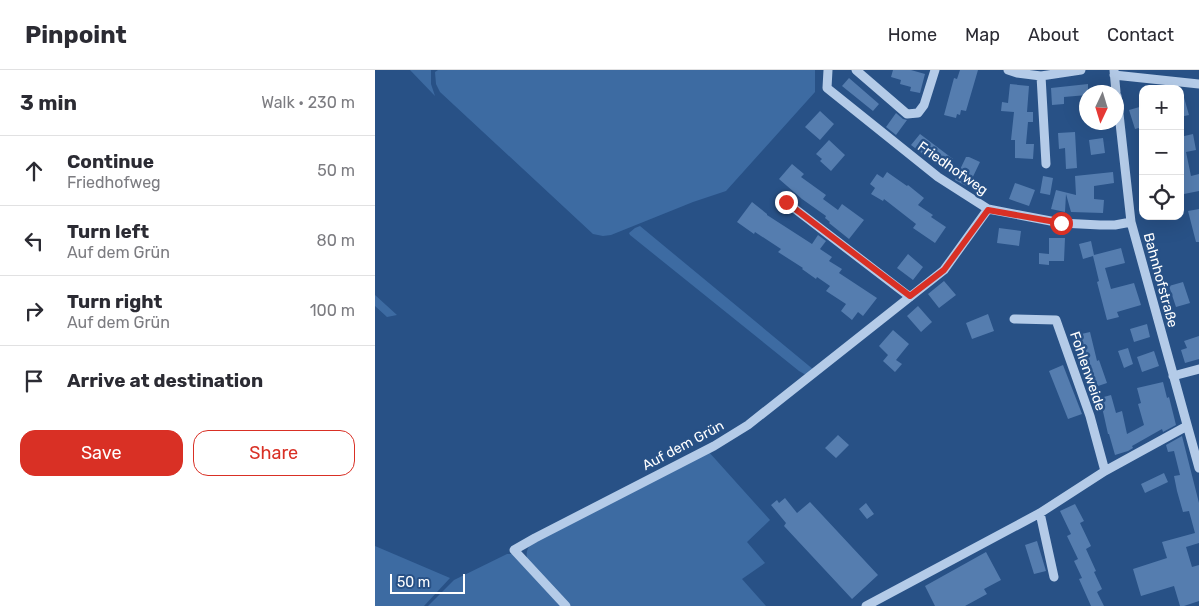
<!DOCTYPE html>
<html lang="en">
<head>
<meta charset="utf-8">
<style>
	:root { --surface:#fff; --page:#f2f2f3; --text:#2b2b33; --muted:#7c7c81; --line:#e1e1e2; --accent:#d93025 }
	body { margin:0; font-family:Rubik,sans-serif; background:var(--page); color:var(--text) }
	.controls { position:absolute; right:15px; top:15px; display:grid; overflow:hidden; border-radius:10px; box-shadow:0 5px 20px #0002 }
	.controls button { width:45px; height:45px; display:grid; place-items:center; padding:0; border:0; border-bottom:1px solid var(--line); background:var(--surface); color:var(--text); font:25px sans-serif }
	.compass { position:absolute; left:704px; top:15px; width:45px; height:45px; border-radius:50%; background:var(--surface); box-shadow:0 5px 20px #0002; rotate:184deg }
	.scale { position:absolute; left:15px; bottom:12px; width:75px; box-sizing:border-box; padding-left:5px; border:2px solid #fff; border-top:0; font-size:14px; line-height:18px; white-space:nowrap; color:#fff; -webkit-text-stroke:4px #285186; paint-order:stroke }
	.stop { position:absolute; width:15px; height:15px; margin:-11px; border:4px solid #d93025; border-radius:50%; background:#fff }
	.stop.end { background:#d93025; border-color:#fff; box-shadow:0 1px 5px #0008 }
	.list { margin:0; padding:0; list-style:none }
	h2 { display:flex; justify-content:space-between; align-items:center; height:65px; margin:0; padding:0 20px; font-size:21px }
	h2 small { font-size:16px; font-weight:400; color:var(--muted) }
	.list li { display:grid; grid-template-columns:32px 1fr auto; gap:15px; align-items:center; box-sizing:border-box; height:70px; padding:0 20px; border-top:1px solid var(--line) }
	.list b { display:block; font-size:19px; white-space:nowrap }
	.list p { margin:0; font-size:16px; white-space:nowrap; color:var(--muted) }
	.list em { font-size:16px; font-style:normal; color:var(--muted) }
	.actions { display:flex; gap:10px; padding:15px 20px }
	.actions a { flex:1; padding:11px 0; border:1px solid var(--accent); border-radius:15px; text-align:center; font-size:18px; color:var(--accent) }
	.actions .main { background:var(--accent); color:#fff }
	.icon { flex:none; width:28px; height:28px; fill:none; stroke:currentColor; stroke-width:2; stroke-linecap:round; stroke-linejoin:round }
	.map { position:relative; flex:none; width:824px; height:536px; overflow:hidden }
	header { display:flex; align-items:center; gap:30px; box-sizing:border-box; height:70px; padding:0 25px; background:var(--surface); border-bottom:1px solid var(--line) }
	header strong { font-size:24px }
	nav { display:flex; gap:28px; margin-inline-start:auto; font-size:18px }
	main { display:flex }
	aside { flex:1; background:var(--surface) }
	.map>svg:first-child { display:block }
</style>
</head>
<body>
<header>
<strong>Pinpoint</strong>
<nav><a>Home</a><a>Map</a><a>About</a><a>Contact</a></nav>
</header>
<main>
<aside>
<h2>3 min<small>Walk · 230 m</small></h2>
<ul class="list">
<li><svg class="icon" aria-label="ahead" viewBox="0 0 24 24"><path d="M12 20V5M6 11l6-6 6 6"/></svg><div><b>Continue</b><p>Friedhofweg</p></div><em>50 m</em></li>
<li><svg class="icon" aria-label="left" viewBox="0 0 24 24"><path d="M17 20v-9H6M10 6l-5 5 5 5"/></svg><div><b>Turn left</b><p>Auf dem Grün</p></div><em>80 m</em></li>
<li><svg class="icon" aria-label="right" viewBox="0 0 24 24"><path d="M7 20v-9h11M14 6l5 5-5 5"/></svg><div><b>Turn right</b><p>Auf dem Grün</p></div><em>100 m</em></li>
<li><svg class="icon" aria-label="arrive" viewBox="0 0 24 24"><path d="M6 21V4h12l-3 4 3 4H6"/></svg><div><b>Arrive at destination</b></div></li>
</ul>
<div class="actions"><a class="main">Save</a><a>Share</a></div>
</aside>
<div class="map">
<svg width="824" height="536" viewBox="0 0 824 536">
	<rect width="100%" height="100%" fill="#285186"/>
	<path fill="#3d6ba2" d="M35,0H56V14L60,26Z
		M63,0H440V22L351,121L318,132L236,165L228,166L218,164L65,22L61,14L60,2Z
		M265,156L439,300L431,305L424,301L255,165L254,163L260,158Z
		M0,225L22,245L12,247L0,236Z
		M333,381L395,450L372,472L390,493L367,509L391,536H195L153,491C150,484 152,478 157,472Z
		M0,476L75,508L49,536H0Z
		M132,484H137L140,485L186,536H53L79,510Z"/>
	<path fill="#557daf" d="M518,0H536L550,4L545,23L535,21L536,17L525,14L526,10L516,7Z
		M585,0H603L591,41L586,40L585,45L582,44L581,48L569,45L579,8L582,9Z
		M474,8L504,34L498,41L467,16Z
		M635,14L654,16L652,42H658V52H653L651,74H659L658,89L640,88V70H636L639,42L626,41L627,32L633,33Z
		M713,14V22H712V25L689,27V34L677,35L676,18Z
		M805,24H808L814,45L805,47Z
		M768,36V57L760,59L754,40Z
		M445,41L459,54L445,70L430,57Z
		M521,43L528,49L532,50L521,65L511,57Z
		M700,62L702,98L691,99L690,78L684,79L683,63Z
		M545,64L578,89L569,100L536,75Z
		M818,64L821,80L811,82L816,106L824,104V121L809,124L805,107V67Z
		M728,68L730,83L716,85L714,70Z
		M454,70L470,85L456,101L445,91L447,89L441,84Z
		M591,87H594L605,92L593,117L580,110Z
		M417,94L429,104L426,107L451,125L448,129L463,140L467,134L489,150L474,169L454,153L455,152L450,148L451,146L427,129L404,109Z
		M512,102L532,116L533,115L549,128L543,135L558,145L556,147L571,157L560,173L538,158L541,154L509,129L508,131L496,124L500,118L495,114L502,104L508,108Z
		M738,102L739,113L719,116V129L729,130L728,143L696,142L691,124L690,142L676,139L681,120L701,125L700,106Z
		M668,106L678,108L675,125L665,123Z
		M640,113L660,120L654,136L634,129Z
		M377,132L392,144V145L437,174L443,165L451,171L445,179L457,187L454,191L467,199L464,203L502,228L488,246L483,242L477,250L466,241L471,234L451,221L455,216L442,207L441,209L427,199L428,198L403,182L406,179L380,162L379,164L362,152Z
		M824,139V172H821L813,141Z
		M624,158L646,161L644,176L622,173Z
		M674,168H690L689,191H674V195L664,194V183L674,184Z
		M716,171L719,185L746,178L750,193L730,198L736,219L759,213L766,235L742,242L744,247L732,250L722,212L724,211L718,186L708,189L704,174Z
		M533,184L548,197L538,210L522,198Z
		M569,211L581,225L564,238L553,224Z
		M808,212L815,233L801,237L794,216Z
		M543,236L557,252L546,262L532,246Z
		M613,244L619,261L597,269L591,253Z
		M772,254L775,267L759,272L755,259Z
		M518,260L534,274L521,290L527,294L520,302L508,291L513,285L504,276Z
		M715,262L722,291L724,290L732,313L720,317L707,283H706L702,265Z
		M824,266V289L810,293L806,280L812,278L809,271Z
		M753,278L758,294L749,298L743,281Z
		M779,281L784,296L767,302L762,287Z
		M688,295L707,344L693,349L674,301Z
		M788,312L792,328L794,327L801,355L788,362L787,359L757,376L758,378L753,381L740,385L734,364H733L725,328L736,325L741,343L747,341L752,364L769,355L763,334L766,333L762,318Z
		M463,365L474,375L461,388L450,378Z
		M807,366L824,433V473L811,477L817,497L824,495V531L809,536H805L799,516L766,526L758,499L792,488L787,472L820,463L814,441L808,442L802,421L799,406L805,405L799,381L793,382L791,375Z
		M789,403L793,412L770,423L766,414Z
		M410,428L422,443L435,432L503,505L477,529L409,456L411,453L396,435L402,430L404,433Z
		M491,433L499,444L492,449L484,439Z
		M700,434L709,451L705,453L716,476L711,479L721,501L719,502L727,519L722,522L729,536H716L704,509L707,508L699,491L703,489L692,466L696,464L685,441Z
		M662,471L671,501L659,504L650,475Z
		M611,482L626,510L609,519L612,524L590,536H560L550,516Z"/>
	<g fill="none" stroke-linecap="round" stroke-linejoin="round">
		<path stroke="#b4cbe8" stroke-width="9" d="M453,0L452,18L563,107L613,139L686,153L725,155H740L756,152
			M481,0L532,44L543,43L549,35L560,0
			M633,0L642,3L666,6L706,0
			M739,0L741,22
			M739,5L824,14
			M666,6L671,94
			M742,26L756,152L824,398
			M411,132L535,227
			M639,249L681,250L715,346L730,401
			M798,306L824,299
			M665,443L679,507
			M191,536L139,480L160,468L339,376L373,355L569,200L613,139
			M491,536L665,443L730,401L812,356"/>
	</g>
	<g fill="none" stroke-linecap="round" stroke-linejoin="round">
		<path stroke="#d93025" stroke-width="6" d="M411,132L535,226L569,200L613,140L686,153"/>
	</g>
	<g text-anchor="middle" stroke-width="5" stroke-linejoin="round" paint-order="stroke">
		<g font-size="14" fill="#fff" stroke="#285186">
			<text transform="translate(578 98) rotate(35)" y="5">Friedhofweg</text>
			<text transform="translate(786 210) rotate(75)" y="5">Bahnhofstraße</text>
			<text transform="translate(713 301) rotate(71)" y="5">Fohlenweide</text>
			<text transform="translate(308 375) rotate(-28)" y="5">Auf dem Grün</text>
		</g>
	</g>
</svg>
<div class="controls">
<button>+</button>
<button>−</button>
<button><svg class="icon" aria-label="locate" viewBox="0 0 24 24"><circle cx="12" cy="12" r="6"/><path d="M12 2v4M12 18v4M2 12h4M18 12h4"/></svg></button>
</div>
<svg class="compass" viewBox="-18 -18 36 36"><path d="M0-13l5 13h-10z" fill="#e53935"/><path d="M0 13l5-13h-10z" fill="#7c7c81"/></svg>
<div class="scale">50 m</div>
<div class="stop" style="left:686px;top:153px"></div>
<div class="stop end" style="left:411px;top:132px"></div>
</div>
</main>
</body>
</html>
